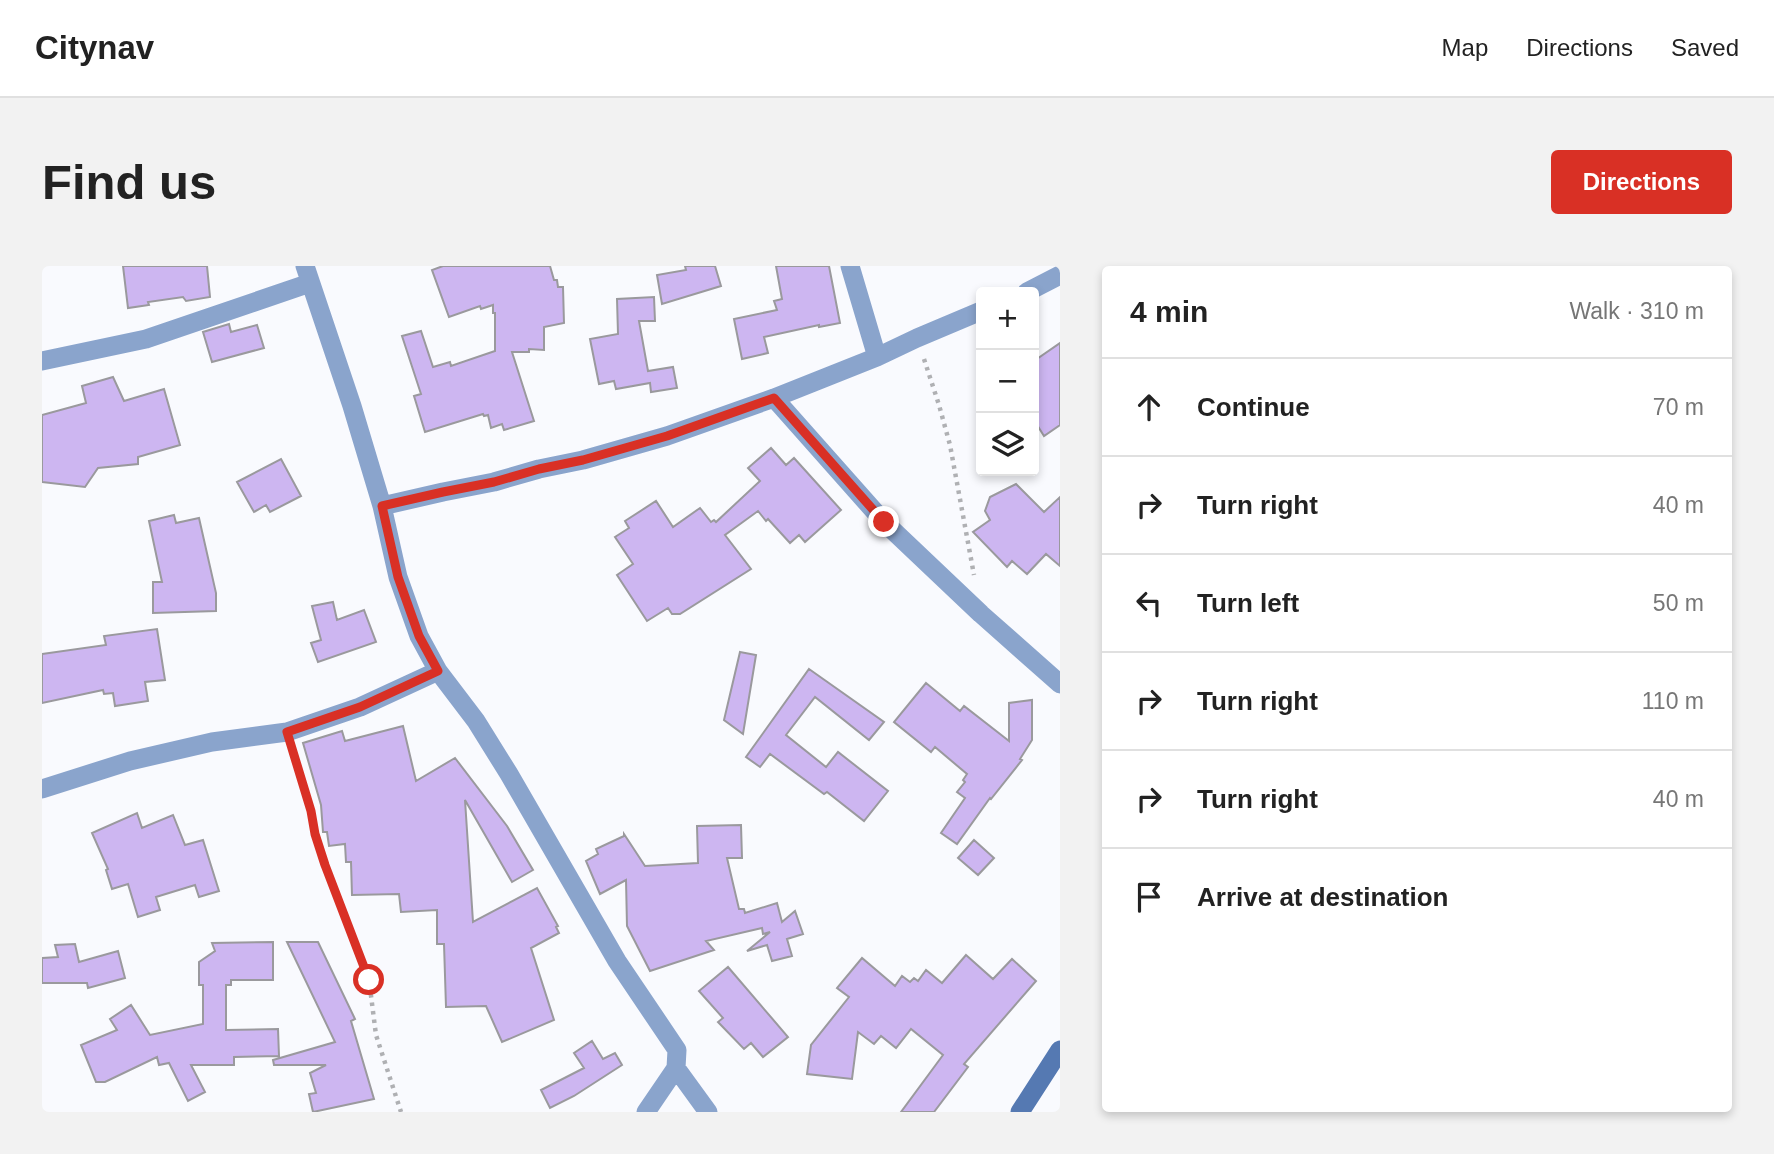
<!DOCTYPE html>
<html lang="en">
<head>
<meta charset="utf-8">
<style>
	:root { --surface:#fff; --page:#f2f2f2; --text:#222; --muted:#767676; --line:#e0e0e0; --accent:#d93025 }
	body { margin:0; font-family:Helvetica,sans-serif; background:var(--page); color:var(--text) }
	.controls { position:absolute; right:21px; top:21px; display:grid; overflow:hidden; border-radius:7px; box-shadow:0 4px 10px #0003 }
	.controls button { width:63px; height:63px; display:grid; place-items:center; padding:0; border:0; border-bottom:2px solid var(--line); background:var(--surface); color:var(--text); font:35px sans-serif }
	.stop { position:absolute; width:21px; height:21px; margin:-16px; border:5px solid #d93025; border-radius:50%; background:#fff }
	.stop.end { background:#d93025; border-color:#fff; box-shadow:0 2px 7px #0008 }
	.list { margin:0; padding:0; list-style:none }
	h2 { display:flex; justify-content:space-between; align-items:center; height:91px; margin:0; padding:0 28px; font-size:30px }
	h2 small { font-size:23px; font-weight:400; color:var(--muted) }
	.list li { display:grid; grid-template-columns:46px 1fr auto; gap:21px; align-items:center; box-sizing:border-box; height:98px; padding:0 28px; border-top:2px solid var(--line) }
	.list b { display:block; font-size:26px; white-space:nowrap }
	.list em { font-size:23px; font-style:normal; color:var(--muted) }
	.icon { flex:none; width:38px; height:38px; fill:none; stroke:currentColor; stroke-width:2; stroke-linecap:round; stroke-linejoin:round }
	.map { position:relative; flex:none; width:1018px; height:846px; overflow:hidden; border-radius:7px }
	header { display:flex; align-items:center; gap:42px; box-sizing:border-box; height:98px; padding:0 35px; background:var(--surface); border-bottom:2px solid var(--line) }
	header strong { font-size:33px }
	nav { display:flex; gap:38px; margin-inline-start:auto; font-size:24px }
	.intro { display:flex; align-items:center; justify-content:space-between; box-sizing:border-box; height:168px; padding:0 42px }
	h1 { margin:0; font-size:49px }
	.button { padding:18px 32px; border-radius:7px; background:var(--accent); color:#fff; font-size:24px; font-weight:700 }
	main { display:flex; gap:42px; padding:0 42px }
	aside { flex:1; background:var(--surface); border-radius:7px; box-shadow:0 4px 10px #0003 }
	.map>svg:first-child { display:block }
</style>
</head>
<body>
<header>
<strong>Citynav</strong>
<nav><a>Map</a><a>Directions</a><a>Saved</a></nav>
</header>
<div class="intro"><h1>Find us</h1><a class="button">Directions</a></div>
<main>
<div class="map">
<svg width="1018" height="846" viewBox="0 0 1018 846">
	<rect width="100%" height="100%" fill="#f9fafe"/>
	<path fill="#cdb6f1" stroke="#9a999d" stroke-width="2" d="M81,0H165L168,31L144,35L141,31L106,36L107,39L86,42Z
		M401,0H508L512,14H515L516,21H521L522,57L502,61V84L487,83V86H470L492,155L462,164L460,158L449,162L446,149L442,150L441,148L383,166L372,130L379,128L360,70L379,65L391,101L408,96L409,100L453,85V47H451V39L439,43L438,40L407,51L390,4Z
		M643,0H673L679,20L620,38L615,9L644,4Z
		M734,0H787L798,57L777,61V59L722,71L726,87L700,93L692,53L735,44L732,35L740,33Z
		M612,31L613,55H597L606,105L631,101L635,122L609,126L608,117L574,123L572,115L557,118L548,73L576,68L575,33Z
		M187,58L189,66L215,59L222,82L170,96L161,66Z
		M1018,77V159L1002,170L992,154V95Z
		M71,111L82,135L122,123L138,179L96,191V198L56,202L43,221L0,216V149L44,137L40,120Z
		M729,182L744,199L752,192L799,244L763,276L757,269L748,277L726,253L724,255L716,245L683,269L709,303L638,348H630L626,342L605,355L575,309L591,298L573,271L587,262L583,255L614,235L631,261L658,242L669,256L672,254L674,256L718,215L706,202Z
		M239,193L259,230L228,246L224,239L212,246L195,216Z
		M974,218L1002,246L1018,231V300L1004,288L985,308L970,295L965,301L931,266L948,254L943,245L948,231Z
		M132,249L134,257L157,252L174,327V345L111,347V316H120L107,255Z
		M291,336L295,354L322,344L334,376L276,396L269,377L279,374L270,340Z
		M115,363L123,414L103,416L106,435L73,440L71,427L62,428L61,424L0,437V388L64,379L62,370Z
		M698,386L714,389L701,468L682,454Z
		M767,403L842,456L827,474L773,431L744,469L784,501L796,486L846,525L822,555L785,526L782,528L728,488L718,501L704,491Z
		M884,417L918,445L922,440L967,475V437L990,434V474L978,493L980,494L949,533L948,532L915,578L899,567L923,532L915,526L923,516L921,514L925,508L893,481L889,486L852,456Z
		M361,460L374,515L413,492L465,560L491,604L470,616L423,534L431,656L495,622L516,660L514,661L517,667L489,682L512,754L460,776L444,740L404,741L402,678H395V644L359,646L357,628L310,629L309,596H304L303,578L287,580L285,566H281L279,539L261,477L300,465L303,475Z
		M95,547L100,562L131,549L143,579L161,574L177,625L157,631L153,619L114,631L118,644L96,651L86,618L70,623L64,604L66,603L50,567Z
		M699,559L700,592H685L697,643H702L703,647L735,637L740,656L753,645L761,668L745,673L750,690L730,695L725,679L705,685L728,666L721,668L720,662L664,675L672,684L608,705L585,660L584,614L558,628L544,595L556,588L554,583L582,570V568L603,600L656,597L655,560Z
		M932,574L952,592L936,609L916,592Z
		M231,676V714H189V719H184V764L236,763L237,790L192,791V799H149L163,826L146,835L127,797L117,799L115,791L63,816H54L39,779L75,764L68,753L89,739L108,769L161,758V719H157V696L173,685L170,677Z
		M245,676H276L313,753L309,755L332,833L271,846L267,828L274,827L268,807L284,799H232L231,794L293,776Z
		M33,678L37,696L76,685L83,712L46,722L45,717H0V692L16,691L13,679Z
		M924,689L951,713L970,693L994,715L922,798L926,801L892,846H859L901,789L869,763L854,782L839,770L832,778L816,766L810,813L765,808L769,779L807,731L795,722L820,692L853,720L860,710L868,716L872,712L876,715L884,704L900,717Z
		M686,701L746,771L721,791L709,777L702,783L676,756L681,752L657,725Z
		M550,775L561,793L573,787L580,799L532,830L508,842L499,824L542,802L532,787Z"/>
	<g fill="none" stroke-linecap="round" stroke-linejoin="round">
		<path stroke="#afb0b3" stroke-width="4.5" stroke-dasharray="3.5 5" stroke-linecap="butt" d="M882,93L897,139L908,179L932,309
			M251,486L269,545L273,568L283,599L327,714L334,769L359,846"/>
		<path stroke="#8aa4cc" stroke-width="19" d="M263,0L310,140L340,240L356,311L377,370L396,405L434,455L467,508L575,695L635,784L634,802L604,846
			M808,0L835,91
			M985,26L1018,9
			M0,95L104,73L268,17
			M732,132L842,256L939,348L1018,418
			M340,240L401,226L452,216L497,203L541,194L625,170L732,132L835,91L875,72L939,45
			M0,523L88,495L170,476L245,466L318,441L396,405
			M634,802L666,846"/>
		<path stroke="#5579b2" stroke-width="19" d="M978,846L1018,784"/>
	</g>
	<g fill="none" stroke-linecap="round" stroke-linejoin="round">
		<path stroke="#d93025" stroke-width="9" d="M327,714L283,599L273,568L269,545L245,466L318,441L396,405L377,370L356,311L340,240L401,226L452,216L497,203L541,194L625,170L732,132L842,256"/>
	</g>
</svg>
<div class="controls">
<button>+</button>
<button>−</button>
<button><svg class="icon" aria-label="layers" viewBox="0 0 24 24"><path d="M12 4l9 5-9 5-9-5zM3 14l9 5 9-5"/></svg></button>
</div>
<div class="stop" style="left:327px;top:714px"></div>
<div class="stop end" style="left:842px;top:256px"></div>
</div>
<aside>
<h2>4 min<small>Walk · 310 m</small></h2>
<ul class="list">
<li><svg class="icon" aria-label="ahead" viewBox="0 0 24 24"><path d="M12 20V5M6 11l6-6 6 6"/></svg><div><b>Continue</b></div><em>70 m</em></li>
<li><svg class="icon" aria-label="right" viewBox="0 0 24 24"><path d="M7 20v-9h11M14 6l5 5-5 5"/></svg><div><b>Turn right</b></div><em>40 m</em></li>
<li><svg class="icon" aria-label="left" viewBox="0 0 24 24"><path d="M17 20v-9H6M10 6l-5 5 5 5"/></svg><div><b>Turn left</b></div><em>50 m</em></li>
<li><svg class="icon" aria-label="right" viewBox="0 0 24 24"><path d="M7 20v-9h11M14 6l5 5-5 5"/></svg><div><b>Turn right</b></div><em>110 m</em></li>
<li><svg class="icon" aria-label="right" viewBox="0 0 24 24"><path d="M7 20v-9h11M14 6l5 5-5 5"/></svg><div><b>Turn right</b></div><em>40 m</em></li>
<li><svg class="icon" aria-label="arrive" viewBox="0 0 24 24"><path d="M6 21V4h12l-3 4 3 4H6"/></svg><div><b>Arrive at destination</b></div></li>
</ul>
</aside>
</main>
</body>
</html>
